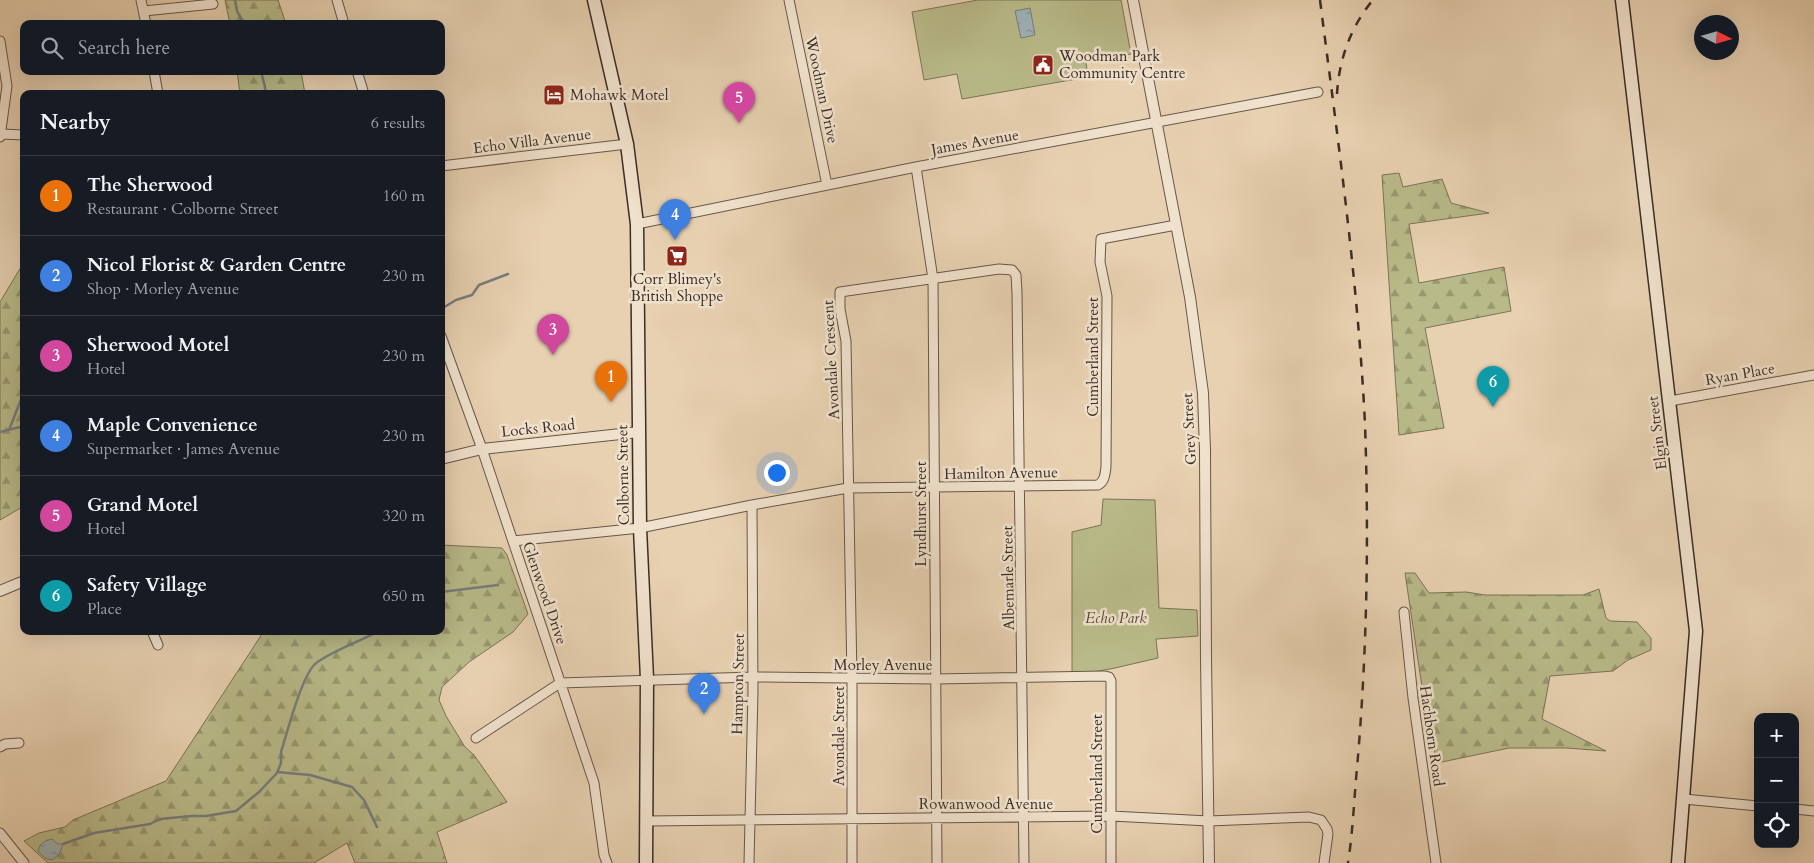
<!DOCTYPE html>
<html lang="en">
<head>
<meta charset="utf-8">
<style>
	:root { --surface:#171b24; --page:#242831; --text:#f1f3f6; --muted:#9ea1a6; --line:#363941; --accent:#0b8043 }
	body { margin:0; font-family:Cardo,serif; background:var(--page); color:var(--text) }
	.controls { position:absolute; right:15px; bottom:15px; display:grid; overflow:hidden; border-radius:10px; box-shadow:0 5px 20px #0002 }
	.controls button { width:45px; height:45px; display:grid; place-items:center; padding:0; border:0; border-bottom:1px solid var(--line); background:var(--surface); color:var(--text); font:25px sans-serif }
	.compass { position:absolute; left:1694px; top:15px; width:45px; height:45px; border-radius:50%; background:var(--surface); box-shadow:0 5px 20px #0002; rotate:95deg }
	.you { position:absolute; left:776px; top:472px; width:18px; height:18px; margin:-12px; border:4px solid #fff; border-radius:50%; background:#1a73e8; box-shadow:0 0 0 8px #1a73e833 }
	.badge { display:grid; place-items:center; width:32px; height:32px; border-radius:50%; background:var(--accent); color:#fff; font-size:16px; font-weight:700 }
	.pin { position:absolute; translate:-50% -41px; filter:drop-shadow(0 1px 2px #0008) }
	.pin::after { content:''; position:absolute; top:26px; width:18px; height:15px; background:inherit; clip-path:polygon(0 0,100% 0,50% 100%) }
	.list { margin:0; padding:0; list-style:none }
	h2 { display:flex; justify-content:space-between; align-items:center; height:65px; margin:0; padding:0 20px; font-size:21px }
	h2 small { font-size:16px; font-weight:400; color:var(--muted) }
	.list li { display:grid; grid-template-columns:32px 1fr auto; gap:15px; align-items:center; box-sizing:border-box; height:80px; padding:0 20px; border-top:1px solid var(--line) }
	.list b { display:block; font-size:19px; white-space:nowrap }
	.list p { margin:0; font-size:16px; white-space:nowrap; color:var(--muted) }
	.list em { font-size:16px; font-style:normal; color:var(--muted) }
	.icon { flex:none; width:28px; height:28px; fill:none; stroke:currentColor; stroke-width:2; stroke-linecap:round; stroke-linejoin:round }
	.map { position:relative; flex:none; width:1814px; height:863px; overflow:hidden }
	.search { position:absolute; background:var(--surface); box-shadow:0 5px 20px #0002; left:20px; top:20px; width:425px; height:55px; display:flex; align-items:center; gap:12px; box-sizing:border-box; padding:0 18px; border-radius:10px; color:var(--muted); font-size:19px }
	.panel { position:absolute; background:var(--surface); box-shadow:0 5px 20px #0002; left:20px; top:90px; width:425px; height:545px; border-radius:10px }
	.map>svg:first-child { display:block }
</style>
</head>
<body>
<div class="map">
<svg width="1814" height="863" viewBox="0 0 1814 863">
	<defs>
		<pattern id="forest-firs" width="22" height="20" patternUnits="userSpaceOnUse" patternTransform="scale(1.25)"><rect width="22" height="20" fill="#b9ba89"/><path d="M5 1l3.5 6h-7zM16 11l3.5 6h-7z" fill="#979870"/></pattern>
		<pattern id="water-ripples" width="26" height="14" patternUnits="userSpaceOnUse" patternTransform="scale(1.25)"><rect width="26" height="14" fill="#9eb4b8"/><path d="M2 4q2-2 4 0t4 0M15 11q2-2 4 0t4 0" fill="none" stroke="#829396"/></pattern>
	</defs>
	<rect width="100%" height="100%" fill="#e8d1b1"/>
	<filter id="stains"><feTurbulence type="fractalNoise" baseFrequency=".004" numOctaves="4"/><feColorMatrix values="0 0 0 0 .2 0 0 0 0 .09 0 0 0 0 .02 0 0 0 .5 -.17"/></filter>
	<radialGradient id="worn" r=".72"><stop offset=".6" stop-color="#630" stop-opacity="0"/><stop offset="1" stop-color="#630" stop-opacity=".3"/></radialGradient>
	<path fill="url(#forest-firs)" stroke="#7a7458" d="M225,0H278L286,24H230Z
		M237,71H301L305,94H240Z
		M1399,173L1403,187L1442,179L1451,203L1489,213L1409,224L1419,283L1504,267L1511,311L1425,328L1444,428L1399,435L1382,175Z
		M24,262V506L0,520V302Z
		M441,545L502,548L507,555L528,614L513,632L469,662L442,687L439,700L446,716L465,747L474,755L507,802L437,832L447,863H355L347,843L314,863H48L24,841L39,833L65,827L73,820L166,781L264,631H441Z
		M1405,573H1415L1429,593L1466,592L1485,595H1583L1599,589L1606,618L1610,621L1637,622L1651,638V650L1628,660L1613,671L1550,676L1542,719L1606,751L1567,748H1509L1437,763L1422,687Z"/>
	<path fill="#b9ba89" stroke="#7a7458" d="M978,0H1121L1131,54L1086,62L1088,77L962,99L957,74L924,80L912,12Z
		M1103,499L1155,500L1159,608L1197,610L1198,636L1156,639L1158,658L1115,668L1072,676V532L1101,525Z"/>
	<path fill="url(#water-ripples)" stroke="#767e7e" d="M1030,8L1035,35L1021,38L1015,11Z
		M52,839L58,844H63L59,855L52,860L45,858L38,851C40,843 44,841 52,839Z"/>
	<g fill="none" stroke-linecap="round" stroke-linejoin="round">
		<path stroke="#767e7e" stroke-width="2.5" d="M235,0L237,11L244,24
			M261,71L265,87V94
			M441,309L456,300L472,295L479,285L508,274
			M9,430L24,392
			M0,432L24,426
			M441,592L498,585
			M277,772L310,775L352,787L364,800L377,827
			M63,844L94,833L150,824L160,819L192,816H206L236,811L259,792L277,773L281,763V752C287,733 301,679 314,665C325,654 363,640 379,631"/>
		<g stroke="#66574a" stroke-width="11">
			<path id="minor" d="M141,0L146,24
				M337,0L344,24
				M789,0L827,185
				M144,11L213,4
				M0,41L7,86L0,137
				M154,71L158,94
				M357,71L364,94
				M2,134L24,135
				M441,166L627,144
				M916,167L933,279L937,863
				M637,224L916,167L1318,92
				M441,336L482,449L594,783L604,855L607,863
				M1670,401L1814,375
				M513,541L640,528L752,505L848,488L1098,485C1105,481 1105,474 1106,467L1107,296L1100,262L1101,239L1176,225
				M1404,612L1413,698L1436,863
				M152,631L158,645
				M476,738L560,683L753,677L935,679L1105,676L1109,677L1111,681V863
				M0,747L5,744L19,743
				M1684,799L1758,806
				M1795,809L1814,811
				M647,821L1111,816L1209,821L1309,817L1321,820L1327,829L1328,834L1324,863
				M0,833L24,863
				M749,863L753,691L752,505
				M852,863V679L846,341L840,309V292L999,269L1012,270L1016,275L1017,293L1024,863"/>
		</g>
		<g stroke="#66574a" stroke-width="12">
			<path id="tertiary" d="M1133,0L1190,297L1203,393L1205,450L1206,659L1209,863
				M441,459L482,449L639,432
				M0,591L24,581"/>
		</g>
		<g stroke="#3a2e28" stroke-width="15">
			<path id="secondary" d="M594,0L627,144L637,224L640,528L647,679L646,863
				M1622,0L1696,631L1678,863"/>
		</g>
		<use href="#minor" stroke="#f0e1cc" stroke-width="9"/>
		<use href="#tertiary" stroke="#f0e1cc" stroke-width="10"/>
		<use href="#secondary" stroke="#f0e1cc" stroke-width="12"/>
		<path stroke="#3a2e28" stroke-width="2.5" stroke-dasharray="9 9" stroke-linecap="butt" d="M1320,0C1338,141 1358,282 1365,424C1369,538 1367,654 1357,768C1354,799 1353,831 1348,863
			M1337,94C1339,59 1351,26 1373,0"/>
	</g>
	<defs>
		<g id="civic-square" transform="scale(1.125)"><rect x="-9" y="-9" width="18" height="18" rx="4" fill="#8f2418" stroke="#f0e1cc"/><path d="M-.6-6.5H3V-4.5H.6V-3L4-1V1h2V6H-6V1h2V-1L-.6-3ZM-1.2 2.5V6h2.4V2.5Z" fill="#fff"/></g>
		<g id="hotel-square" transform="scale(1.125)"><rect x="-9" y="-9" width="18" height="18" rx="4" fill="#8f2418" stroke="#f0e1cc"/><path d="M-6-4.5h1.5V1H6V5H4.5V3h-9V5H-6ZM-4 0a1.8 1.8 0 1 1 3.6 0ZM.5 0V-2.5h3Q6-2.5 6 0Z" fill="#fff"/></g>
		<g id="supermarket-square" transform="scale(1.125)"><rect x="-9" y="-9" width="18" height="18" rx="4" fill="#8f2418" stroke="#f0e1cc"/><path d="M-6-5.5h2.5l.6 2H6L4.5 2H-2.5L-4.4-4H-6ZM-1.5 3.2a1.3 1.3 0 1 0 .1 0ZM3 3.2a1.3 1.3 0 1 0 .1 0Z" fill="#fff"/></g>
	</defs>
	<g fill-rule="evenodd">
		<use href="#civic-square" x="1043" y="65"/>
		<use href="#hotel-square" x="554" y="95"/>
		<use href="#supermarket-square" x="677" y="256"/>
	</g>
	<g text-anchor="middle" stroke-width="5" stroke-linejoin="round" paint-order="stroke">
		<g font-size="15" fill="#3a2e28" stroke="#f0e1cc" text-anchor="start">
			<text x="1059" y="61">Woodman Park<tspan x="1059" dy="17">Community Centre</tspan></text>
			<text x="570" y="100">Mohawk Motel</text>
			<text x="677" y="284" text-anchor="middle">Corr Blimey's<tspan x="677" dy="17">British Shoppe</tspan></text>
		</g>
		<g font-size="15" fill="#3a2e28" stroke="#f0e1cc">
			<text transform="translate(822 90) rotate(78)" y="5">Woodman Drive</text>
			<text transform="translate(532 141) rotate(-7)" y="5">Echo Villa Avenue</text>
			<text transform="translate(975 142) rotate(-10)" y="5">James Avenue</text>
			<text transform="translate(1093 357) rotate(-90)" y="5">Cumberland Street</text>
			<text transform="translate(831 360) rotate(-93)" y="5">Avondale Crescent</text>
			<text transform="translate(1740 374) rotate(-10)" y="5">Ryan Place</text>
			<text transform="translate(538 428) rotate(-6)" y="5">Locks Road</text>
			<text transform="translate(1189 429) rotate(-93)" y="5">Grey Street</text>
			<text transform="translate(1657 433) rotate(-97)" y="5">Elgin Street</text>
			<text transform="translate(1001 473) rotate(-1)" y="5">Hamilton Avenue</text>
			<text transform="translate(623 475) rotate(-91)" y="5">Colborne Street</text>
			<text transform="translate(921 514) rotate(-90)" y="5">Lyndhurst Street</text>
			<text transform="translate(1008 578) rotate(-91)" y="5">Albemarle Street</text>
			<text transform="translate(545 593) rotate(71)" y="5">Glenwood Drive</text>
			<text x="883" y="670">Morley Avenue</text>
			<text transform="translate(738 684) rotate(-89)" y="5">Hampton Street</text>
			<text transform="translate(839 736) rotate(-90)" y="5">Avondale Street</text>
			<text transform="translate(1432 736) rotate(82)" y="5">Hachborn Road</text>
			<text transform="translate(1097 774) rotate(-90)" y="5">Cumberland Street</text>
			<text x="986" y="809">Rowanwood Avenue</text>
		</g>
		<g font-size="15" font-style="italic" fill="#534a3b" stroke="#f0e1cc">
			<text x="1116" y="623">Echo Park</text>
		</g>
	</g>
	<rect width="100%" height="100%" filter="url(#stains)"/>
	<rect width="100%" height="100%" fill="url(#worn)"/>
</svg>
<div class="controls">
<button>+</button>
<button>−</button>
<button><svg class="icon" aria-label="locate" viewBox="0 0 24 24"><circle cx="12" cy="12" r="6"/><path d="M12 2v4M12 18v4M2 12h4M18 12h4"/></svg></button>
</div>
<svg class="compass" viewBox="-18 -18 36 36"><path d="M0-13l5 13h-10z" fill="#e53935"/><path d="M0 13l5-13h-10z" fill="#9ea1a6"/></svg>
<div class="you"></div>
<div class="pin badge" style="left:611px;top:402px;background:#e8710a">1</div>
<div class="pin badge" style="left:704px;top:714px;background:#3f7fe0">2</div>
<div class="pin badge" style="left:553px;top:355px;background:#d1479c">3</div>
<div class="pin badge" style="left:675px;top:240px;background:#3f7fe0">4</div>
<div class="pin badge" style="left:739px;top:123px;background:#d1479c">5</div>
<div class="pin badge" style="left:1493px;top:407px;background:#0f9aa8">6</div>
<div class="search"><svg class="icon" aria-label="search" viewBox="0 0 24 24"><circle cx="10" cy="10" r="6"/><path d="M15 15l6 6"/></svg>Search here</div>
<section class="panel">
<h2>Nearby<small>6 results</small></h2>
<ul class="list">
<li><span class="badge" style="background:#e8710a">1</span><div><b>The Sherwood</b><p>Restaurant · Colborne Street</p></div><em>160 m</em></li>
<li><span class="badge" style="background:#3f7fe0">2</span><div><b>Nicol Florist &amp; Garden Centre</b><p>Shop · Morley Avenue</p></div><em>230 m</em></li>
<li><span class="badge" style="background:#d1479c">3</span><div><b>Sherwood Motel</b><p>Hotel</p></div><em>230 m</em></li>
<li><span class="badge" style="background:#3f7fe0">4</span><div><b>Maple Convenience</b><p>Supermarket · James Avenue</p></div><em>230 m</em></li>
<li><span class="badge" style="background:#d1479c">5</span><div><b>Grand Motel</b><p>Hotel</p></div><em>320 m</em></li>
<li><span class="badge" style="background:#0f9aa8">6</span><div><b>Safety Village</b><p>Place</p></div><em>650 m</em></li>
</ul>
</section>
</div>
</body>
</html>
